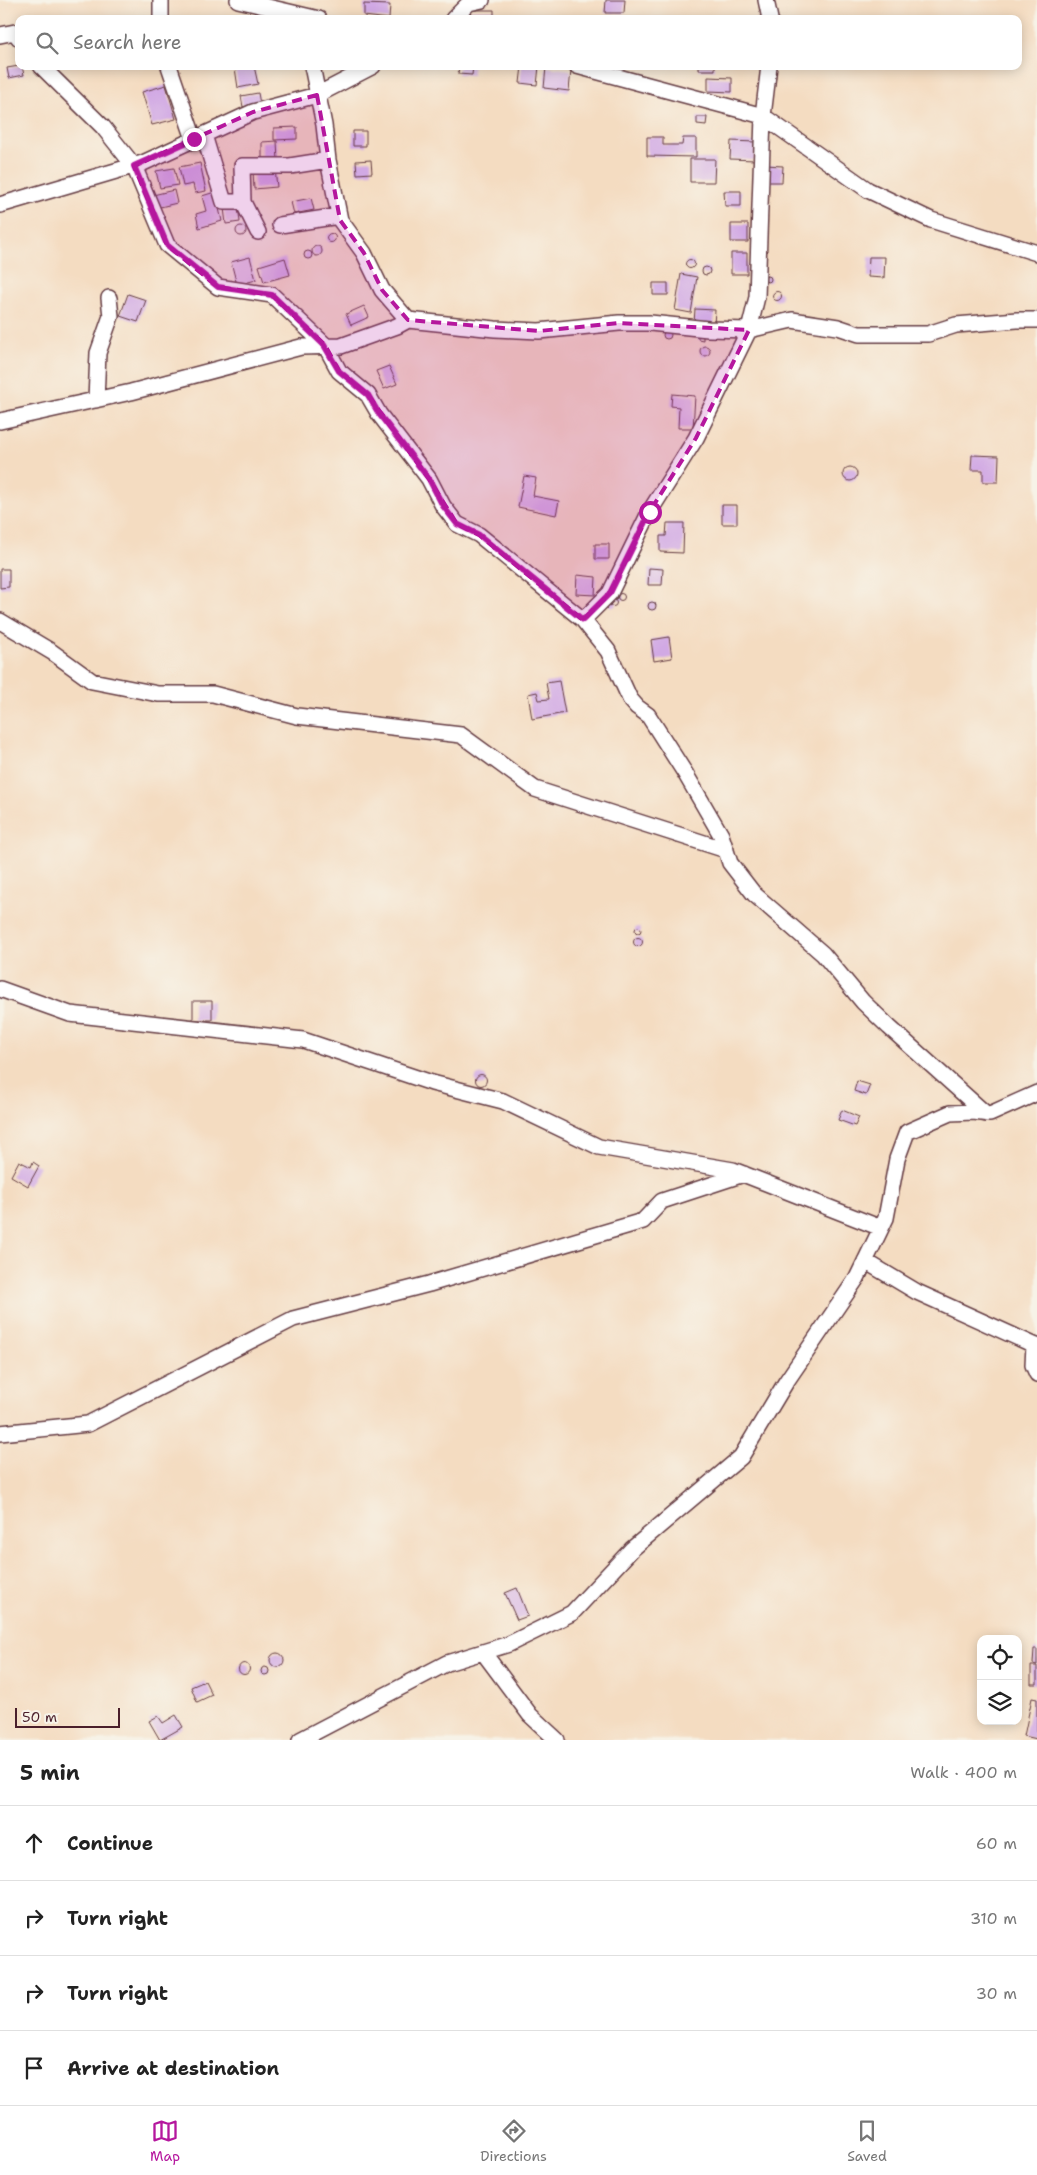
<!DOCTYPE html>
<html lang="en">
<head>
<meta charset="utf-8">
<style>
	:root { --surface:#fff; --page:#f2f2f2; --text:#222; --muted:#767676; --line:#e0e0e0; --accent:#b5179e }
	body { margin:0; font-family:"Shantell Sans",sans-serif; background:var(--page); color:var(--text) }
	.controls { position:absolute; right:15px; bottom:15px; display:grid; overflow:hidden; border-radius:10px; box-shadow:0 2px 12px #0003 }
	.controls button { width:45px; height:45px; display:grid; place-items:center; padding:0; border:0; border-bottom:1px solid var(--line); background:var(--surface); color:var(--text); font:25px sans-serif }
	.scale { position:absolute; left:15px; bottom:12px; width:105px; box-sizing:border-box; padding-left:5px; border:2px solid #4a1f2b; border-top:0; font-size:14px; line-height:18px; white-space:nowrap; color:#4a1f2b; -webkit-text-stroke:4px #f7f3e8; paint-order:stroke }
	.stop { position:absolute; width:15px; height:15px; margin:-11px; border:4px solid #b5179e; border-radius:50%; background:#fff }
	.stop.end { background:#b5179e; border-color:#fff; box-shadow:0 1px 5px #0008 }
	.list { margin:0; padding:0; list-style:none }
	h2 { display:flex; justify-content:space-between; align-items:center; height:65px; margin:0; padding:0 20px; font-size:21px }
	h2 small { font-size:16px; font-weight:400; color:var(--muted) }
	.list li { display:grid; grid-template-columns:32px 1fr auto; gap:15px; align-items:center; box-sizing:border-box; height:75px; padding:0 20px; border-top:1px solid var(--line) }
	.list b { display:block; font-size:19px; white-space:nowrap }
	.list em { font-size:16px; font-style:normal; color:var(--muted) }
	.icon { flex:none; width:28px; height:28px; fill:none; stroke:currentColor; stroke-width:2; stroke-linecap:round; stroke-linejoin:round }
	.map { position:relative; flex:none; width:1037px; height:1740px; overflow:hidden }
	.search { position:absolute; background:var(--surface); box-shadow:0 2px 12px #0003; left:15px; right:15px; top:15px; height:55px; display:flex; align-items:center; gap:12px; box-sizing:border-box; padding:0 18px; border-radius:10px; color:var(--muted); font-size:19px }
	.sheet { height:365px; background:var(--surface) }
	nav { display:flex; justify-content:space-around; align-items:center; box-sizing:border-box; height:70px; border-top:1px solid var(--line); background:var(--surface); font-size:14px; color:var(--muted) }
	nav a { display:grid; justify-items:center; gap:2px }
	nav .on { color:var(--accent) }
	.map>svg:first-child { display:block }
</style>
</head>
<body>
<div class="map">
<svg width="1037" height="1740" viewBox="0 0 1037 1740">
	<rect width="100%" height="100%" fill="#f7f3e8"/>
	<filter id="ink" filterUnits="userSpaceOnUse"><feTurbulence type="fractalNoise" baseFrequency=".02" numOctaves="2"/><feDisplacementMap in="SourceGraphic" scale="10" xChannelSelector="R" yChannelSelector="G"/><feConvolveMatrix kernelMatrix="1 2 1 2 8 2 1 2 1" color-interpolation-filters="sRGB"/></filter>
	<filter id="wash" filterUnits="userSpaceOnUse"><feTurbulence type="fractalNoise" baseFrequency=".0096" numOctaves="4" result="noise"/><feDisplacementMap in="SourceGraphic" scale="20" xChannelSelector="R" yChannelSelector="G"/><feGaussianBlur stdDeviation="1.12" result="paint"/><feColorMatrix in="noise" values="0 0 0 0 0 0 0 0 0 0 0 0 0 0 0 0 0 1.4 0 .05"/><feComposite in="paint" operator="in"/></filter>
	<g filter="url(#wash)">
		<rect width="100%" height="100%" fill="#f4dcc1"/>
		<g id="blocks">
			<path fill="#d1a9e4" d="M606,0H625L624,13H605Z
				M364,4L390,5L389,19L364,16Z
				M471,10H494V19H471Z
				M19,66H22L24,75L9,78L7,68Z
				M247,66H254L258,84L238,88L235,68Z
				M459,66H473L472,75L458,74Z
				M522,66H539L537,85L520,83Z
				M699,66H715V70H699Z
				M546,67L571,70L569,91L544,88Z
				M708,77L732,78V92L708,91Z
				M166,85L176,119L152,125L142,92Z
				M258,93L260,104L243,107L241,96Z
				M697,117H707L706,125L697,124Z
				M297,127V139L274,140V128Z
				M353,131H366V146H353Z
				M647,137H663V145H682L683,138H696V157L647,156Z
				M277,141L278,161L262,162V142Z
				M731,141L755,142V160L730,159Z
				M690,159H715L714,182H690Z
				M371,160L372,173L357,174L356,161Z
				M200,163L206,191L195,193L193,184L183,186L179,167Z
				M765,165L783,166L782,182H765Z
				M174,168L178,185L160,188L156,171Z
				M275,169L277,187L254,189L253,171Z
				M174,190L177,203L156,208L153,195Z
				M724,191H741V206H725Z
				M215,192L222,221L199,228L196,214L206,211L202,196Z
				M311,198L314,210L294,214L291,202Z
				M238,206L240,222L226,224L224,208Z
				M731,224H748V242H731Z
				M236 231a5 5 0 1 1 10 0a5 5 0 1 1-10 0Z
				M326.5 238a4.5 4.5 0 1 1 9 0a4.5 4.5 0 1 1-9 0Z
				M312 251a5 5 0 1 1 10 0a5 5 0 1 1-10 0Z
				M304 255a4 4 0 1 1 8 0a4 4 0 1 1-8 0Z
				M731,253H747V274H731Z
				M250,257L256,280L237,285L231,262Z
				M869,257H885L884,278L868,277Z
				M285,258L290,275L264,282L259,266Z
				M685.5 264a4.5 4.5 0 1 1 9 0a4.5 4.5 0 1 1-9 0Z
				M702 271a4 4 0 1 1 8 0a4 4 0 1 1-8 0Z
				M681,274L697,277L691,313L675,310Z
				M765 279a3 3 0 1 1 6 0a3 3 0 1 1-6 0Z
				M653,283H668V295H653Z
				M772.5 296a4.5 4.5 0 1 1 9 0a4.5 4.5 0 1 1-9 0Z
				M128,294L146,300L138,322L120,316Z
				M364,306L369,317L351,325L346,314Z
				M695,309L715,310L714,325L694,323Z
				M663 335a4 4 0 1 1 8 0a4 4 0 1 1-8 0Z
				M698,335H703V340L698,339Z
				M700 351a5 5 0 1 1 10 0a5 5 0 1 1-10 0Z
				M389,366L397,384L384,389L376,371Z
				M672,394L695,396L693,428H678L679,407L671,406Z
				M972,455L999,456L998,482H983V470H971Z
				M843 474a7 7 0 1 1 14 0a7 7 0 1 1-14 0Z
				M524,476L536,478L533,496L559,501L556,515L518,507Z
				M722,505H737V524H722Z
				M667,523H684L683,553L660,552V536H666Z
				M595,544H609V559H595Z
				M649,568L663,569L662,585H648Z
				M0,569H9V587L0,588Z
				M577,575L596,577L595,595L576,594Z
				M617.5 597a3.5 3.5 0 1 1 7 0a3.5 3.5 0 1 1-7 0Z
				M609.5 603a3.5 3.5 0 1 1 7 0a3.5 3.5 0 1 1-7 0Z
				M648 606a4 4 0 1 1 8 0a4 4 0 1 1-8 0Z
				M669,637L672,658L654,661L651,640Z
				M559,681L565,713L532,719L528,694L537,692L539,700L549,699L546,683Z
				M635 930a3 3 0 1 1 6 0a3 3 0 1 1-6 0Z
				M633.5 942a4.5 4.5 0 1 1 9 0a4.5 4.5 0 1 1-9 0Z
				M193,1001H212V1020H193Z
				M475.5 1080a5.5 5.5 0 1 1 11 0a5.5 5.5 0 1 1-11 0Z
				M857,1081L870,1085L866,1095L854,1091Z
				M842,1110L859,1117L855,1126L838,1120Z
				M19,1161L31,1167L33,1162L39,1166L28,1186L11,1176Z
				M517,1588L528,1616L517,1620L505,1593Z
				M1034,1649H1037V1665L1033,1664Z
				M270 1660a7 7 0 1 1 14 0a7 7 0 1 1-14 0Z
				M238.5 1669a5.5 5.5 0 1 1 11 0a5.5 5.5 0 1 1-11 0Z
				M1031,1666H1037V1684H1031Z
				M261 1671a4 4 0 1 1 8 0a4 4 0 1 1-8 0Z
				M205,1681L212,1695L197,1702L191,1687Z
				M1032,1698L1037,1699V1739L1024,1736Z
				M176,1715L183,1727L160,1740L149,1721L158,1716L163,1723Z"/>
		</g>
	</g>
	<g filter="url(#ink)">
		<use href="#blocks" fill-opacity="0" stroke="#643b42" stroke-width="1"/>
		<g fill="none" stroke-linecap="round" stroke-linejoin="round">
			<g stroke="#643b42" stroke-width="18">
				<path id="street" d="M161,0V19
					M238,0L319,19
					M766,0L770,19
					M453,19L469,3L482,0
					M0,35L15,32L19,38
					M41,66L103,127L134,166L167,245L218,287L272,295L325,345L339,371L368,395L379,414L429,479L443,506L457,524L479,535L583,620L608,651L630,699L637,707L648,715L685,773L721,835L730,863L754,894L823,954L863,1002L889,1027L986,1114
					M169,66L194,139
					M312,66L324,125L328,160L340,220L364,253L382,290L408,320
					M577,66L763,116L868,190L931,220L1037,253
					M204,135L224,202H243
					M0,205L143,163L253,112L317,95L373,66
					M280,225L339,216
					M258,232L243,202L242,166H290L328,160
					M96,400L98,353L111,316L109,298
					M0,421L131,392L301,347L341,346L397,326L408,320L495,329L539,331L619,323H650L708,329L749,330L792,320L838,327L859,334H928L956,325L1017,320H1037
					M583,620L610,593L650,511L696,438L749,330L757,297L763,116L769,66
					M0,621L52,652L92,681L158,694H213L297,716L461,735L535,789L726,850
					M0,989L70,1014L303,1040L432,1083L503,1101L599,1147L733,1170L881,1228
					M865,1261L917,1292L1034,1345
					M1037,1346L1034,1345L1033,1365L1037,1374
					M0,1433L88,1424L293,1319L429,1284L643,1221L662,1201L744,1174
					M483,1652L530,1715L557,1740
					M300,1740L447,1663L509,1644L572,1613L632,1549L741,1457L786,1382L857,1278L886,1218L897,1159L907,1132L950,1113L973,1112L990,1114L1037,1093"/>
			</g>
			<use href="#street" stroke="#fff" stroke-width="15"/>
		</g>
	</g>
	<g fill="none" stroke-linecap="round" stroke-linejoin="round" filter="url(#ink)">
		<path stroke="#b5179e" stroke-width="6" d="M194,139L134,166L167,245L218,287L272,295L324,345L339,371L368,395L379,414L429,479L443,506L457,524L479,535L583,620L610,593L650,512"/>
	</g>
	<path fill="#b5179e" fill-opacity="0.2" stroke="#b5179e" stroke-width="4" stroke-dasharray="10 6" stroke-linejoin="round" d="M317,95L340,220L364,253L382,290L408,320L539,331L619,323L749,330L696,438L650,511L610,593L583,620L479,535L457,524L429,479L368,395L339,371L325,345L272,295L218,287L167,245L134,166L253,112Z"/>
</svg>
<div class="controls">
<button><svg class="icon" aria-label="locate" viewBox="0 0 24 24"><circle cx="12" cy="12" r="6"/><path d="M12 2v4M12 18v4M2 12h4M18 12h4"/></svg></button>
<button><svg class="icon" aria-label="layers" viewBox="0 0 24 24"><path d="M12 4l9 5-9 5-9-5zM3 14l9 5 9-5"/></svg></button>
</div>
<div class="scale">50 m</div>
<div class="stop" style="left:650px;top:512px"></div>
<div class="stop end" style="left:194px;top:139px"></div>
<div class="search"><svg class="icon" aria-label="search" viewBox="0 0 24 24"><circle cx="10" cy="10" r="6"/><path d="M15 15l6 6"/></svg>Search here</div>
</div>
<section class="sheet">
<h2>5 min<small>Walk · 400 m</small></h2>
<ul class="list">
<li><svg class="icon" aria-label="ahead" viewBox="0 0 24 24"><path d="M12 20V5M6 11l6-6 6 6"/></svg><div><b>Continue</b></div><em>60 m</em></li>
<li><svg class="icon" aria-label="right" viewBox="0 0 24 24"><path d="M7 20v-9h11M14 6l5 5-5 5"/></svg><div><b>Turn right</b></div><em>310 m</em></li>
<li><svg class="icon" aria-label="right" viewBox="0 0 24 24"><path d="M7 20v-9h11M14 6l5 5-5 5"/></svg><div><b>Turn right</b></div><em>30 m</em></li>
<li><svg class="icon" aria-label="arrive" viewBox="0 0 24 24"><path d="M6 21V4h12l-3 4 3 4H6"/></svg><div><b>Arrive at destination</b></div></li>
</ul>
</section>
<nav>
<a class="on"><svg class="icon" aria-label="map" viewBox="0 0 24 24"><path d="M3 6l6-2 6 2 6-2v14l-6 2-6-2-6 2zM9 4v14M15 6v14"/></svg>Map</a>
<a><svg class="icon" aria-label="directions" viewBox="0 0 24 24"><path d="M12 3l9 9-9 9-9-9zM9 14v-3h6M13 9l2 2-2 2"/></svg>Directions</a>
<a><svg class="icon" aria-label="saved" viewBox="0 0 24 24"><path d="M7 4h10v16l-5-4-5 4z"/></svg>Saved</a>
</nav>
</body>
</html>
